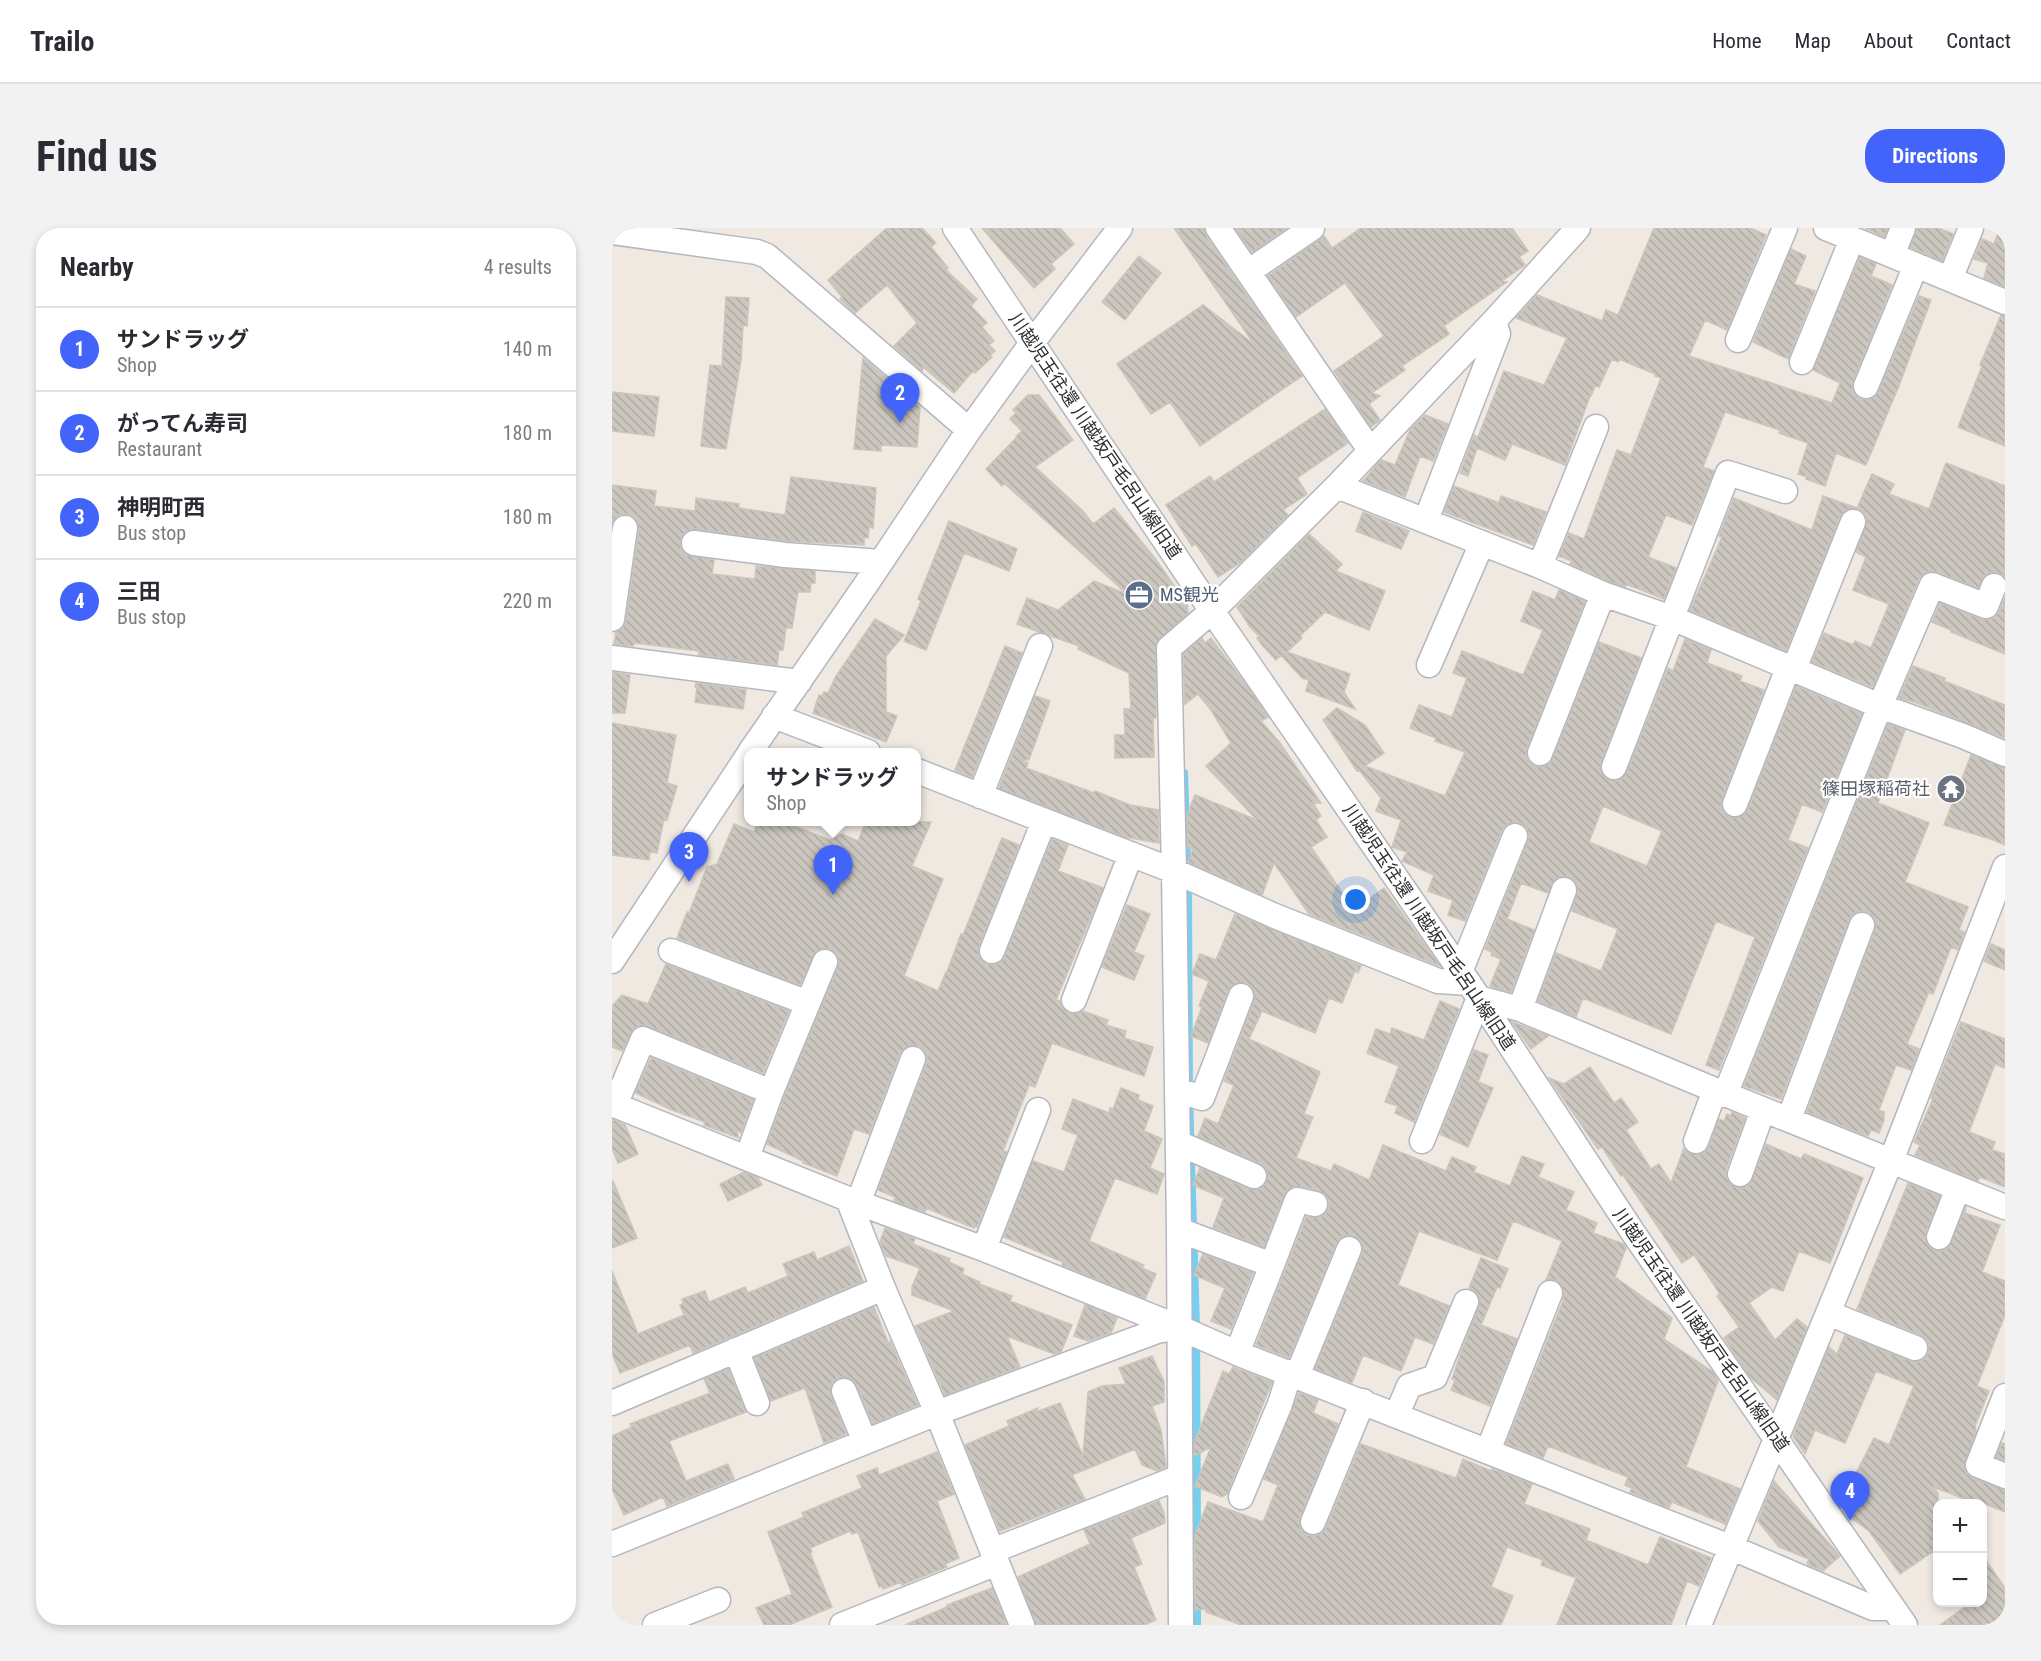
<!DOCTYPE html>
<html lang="en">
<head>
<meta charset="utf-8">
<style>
	:root { --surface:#fff; --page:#f2f2f3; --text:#2b2b33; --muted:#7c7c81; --line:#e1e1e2; --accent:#4264fb }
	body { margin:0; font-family:"Roboto Condensed","Noto Sans JP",sans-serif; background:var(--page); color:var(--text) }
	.controls { position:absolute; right:18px; bottom:18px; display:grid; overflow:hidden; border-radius:12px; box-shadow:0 3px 9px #0003 }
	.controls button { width:54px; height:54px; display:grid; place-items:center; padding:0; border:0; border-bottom:2px solid var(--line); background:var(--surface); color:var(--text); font:30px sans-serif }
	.you { position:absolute; left:744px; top:672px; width:21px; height:21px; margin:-15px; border:4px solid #fff; border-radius:50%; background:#1a73e8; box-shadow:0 0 0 9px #1a73e833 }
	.badge { display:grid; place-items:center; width:39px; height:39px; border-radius:50%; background:var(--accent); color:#fff; font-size:20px; font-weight:700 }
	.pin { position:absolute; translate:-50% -50px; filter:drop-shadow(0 2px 3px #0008) }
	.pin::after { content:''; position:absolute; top:32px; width:21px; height:18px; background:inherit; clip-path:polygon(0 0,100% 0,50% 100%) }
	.popup { position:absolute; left:132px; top:520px; width:177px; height:78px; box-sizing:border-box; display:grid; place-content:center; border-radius:12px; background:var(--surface); filter:drop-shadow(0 2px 4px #0005); font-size:20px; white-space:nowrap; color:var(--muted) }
	.popup b { font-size:22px; color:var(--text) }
	.popup::after { content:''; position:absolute; left:50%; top:100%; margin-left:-12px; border:12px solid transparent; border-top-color:var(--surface) }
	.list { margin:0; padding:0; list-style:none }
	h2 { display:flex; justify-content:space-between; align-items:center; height:78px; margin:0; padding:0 24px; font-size:26px }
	h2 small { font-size:20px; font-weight:400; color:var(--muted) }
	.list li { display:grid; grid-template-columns:39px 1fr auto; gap:18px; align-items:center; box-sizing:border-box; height:84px; padding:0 24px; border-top:2px solid var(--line) }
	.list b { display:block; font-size:22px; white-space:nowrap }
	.list p { margin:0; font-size:20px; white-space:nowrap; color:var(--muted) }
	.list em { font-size:20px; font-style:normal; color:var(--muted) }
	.map { position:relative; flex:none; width:1393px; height:1397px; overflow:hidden; border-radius:24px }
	header { display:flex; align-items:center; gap:36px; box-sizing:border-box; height:84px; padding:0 30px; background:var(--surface); border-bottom:2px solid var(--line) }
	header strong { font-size:28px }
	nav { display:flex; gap:33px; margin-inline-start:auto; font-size:21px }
	.intro { display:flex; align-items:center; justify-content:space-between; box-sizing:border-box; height:144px; padding:0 36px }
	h1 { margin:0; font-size:42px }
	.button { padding:15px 27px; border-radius:24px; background:var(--accent); color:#fff; font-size:21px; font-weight:700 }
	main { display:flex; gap:36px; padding:0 36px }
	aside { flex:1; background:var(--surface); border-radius:24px; box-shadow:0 3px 9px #0003 }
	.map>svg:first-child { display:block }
</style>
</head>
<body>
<header>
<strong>Trailo</strong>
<nav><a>Home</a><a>Map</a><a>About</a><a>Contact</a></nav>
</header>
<div class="intro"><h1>Find us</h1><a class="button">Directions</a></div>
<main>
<aside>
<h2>Nearby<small>4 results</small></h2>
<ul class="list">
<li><span class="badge">1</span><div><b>サンドラッグ</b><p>Shop</p></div><em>140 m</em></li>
<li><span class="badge">2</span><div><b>がってん寿司</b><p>Restaurant</p></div><em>180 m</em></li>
<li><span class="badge">3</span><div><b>神明町西</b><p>Bus stop</p></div><em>180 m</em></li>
<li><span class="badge">4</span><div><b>三田</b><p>Bus stop</p></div><em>220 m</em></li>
</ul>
</aside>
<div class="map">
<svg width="1393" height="1397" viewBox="0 0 1393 1397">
	<defs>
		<pattern id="building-back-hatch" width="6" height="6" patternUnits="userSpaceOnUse" patternTransform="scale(1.5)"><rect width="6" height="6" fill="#cbc7bf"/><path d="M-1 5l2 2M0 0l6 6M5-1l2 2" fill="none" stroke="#afaba4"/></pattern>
	</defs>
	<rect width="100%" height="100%" fill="#efe9e1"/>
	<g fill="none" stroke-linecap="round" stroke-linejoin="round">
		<path stroke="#75cff0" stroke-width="8" d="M572,545L576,663L577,867L584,1099L585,1313
			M585,1373V1397"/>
	</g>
	<path fill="url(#building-back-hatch)" stroke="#cbc5ba" stroke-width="1.5" fill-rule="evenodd" d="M275,0H310L324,15L319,19L336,40L334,42L365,71L359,78L375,95L370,99L382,113L377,117L383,123L378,127L380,129L363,145L361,143L342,165L311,139L310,143L282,118L305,95L275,57L243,85L228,71L230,69L216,52Z
		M370,0H448L462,16L439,36L443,41L422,60Z
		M562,0H592L594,8L690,148L588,218L558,174L539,186L505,136L591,77L642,116Z
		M623,0H675L640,24Z
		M749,0H900L916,23L907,29L913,37L890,53L895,54L832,98L837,106L790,138L793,142L760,165L768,168L757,176L768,192L759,199L722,143L772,108L733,55L684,89L656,48L712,8L720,20Z
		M1042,0H1138L1154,7L1115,102L1093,92L1077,128L1220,175L1228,155L1201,142L1248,29L1264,36L1259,48L1280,57L1241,153L1240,160L1242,166L1248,171L1256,172L1263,169L1267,163L1307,68L1319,72L1288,155L1254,237L1224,225L1213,258L1194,251L1195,249L1186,246L1196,215L1167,205L1168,202L1113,184L1091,239L1102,243L1080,297L1054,287L1036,329L1064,340L1052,371L1014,356L1013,359L996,353L958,336L960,333L947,328L957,305L972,311L1005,222L1019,227L1049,150L1043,148V146L1007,131L1006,134L1000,131L987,159L983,158L979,168H978L953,237L900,216L893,232L865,220L856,248L848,245L862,207L866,209L892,143L932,157L955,110L904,90L925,67L990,93L994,82L1006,87Z
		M1253,0H1276L1272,9Z
		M1305,0H1326L1341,6L1330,33L1298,19Z
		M1388,0H1393V59L1372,50L1376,35L1362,31L1370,11L1382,16Z
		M1179,21L1194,28L1182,56L1203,63L1176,131L1141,114Z
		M527,28L549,45L513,92L490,74Z
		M114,69L137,70L135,98L131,97L129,132L114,221L89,218L98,137L110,138Z
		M1389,87L1393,88V218L1346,199L1370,138L1368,137Z
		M251,130L308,179L305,219L269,217V223L242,221Z
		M0,164L47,169L42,208L0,203Z
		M416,167H427L461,212L423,239L471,283L481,296L502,280L542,329L575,376L576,385L544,415V490H541L542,529L503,530V507H513L512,481H519L517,445L466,421L467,418L405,396L415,370L446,382L482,353L515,366L392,255L390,258L374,241L405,209L404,208L410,203L398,191L404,185L401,182Z
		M713,181L736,215L685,250L695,266L671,282L676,287L628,335L606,349L584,316L580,318L554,277L598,248L602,254Z
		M813,187L836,196L821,233L808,228L793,269L751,253L769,232L783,237L798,202Z
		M1334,235L1393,258V349L1387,345L1379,344L1373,347L1366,360L1325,344L1317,343L1311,346L1307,351L1261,459L1200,434L1212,405L1241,417L1243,413L1259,420L1277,376L1241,362L1254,329L1244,324L1255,293L1253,286L1247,281L1238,280L1232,283L1228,289L1174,423L1078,382L1110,309L1107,308L1122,270L1200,302L1211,268L1245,280L1260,246L1282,256L1277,266L1317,281Z
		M179,249L264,260L261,300L257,299L256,310L252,309V317L174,313L84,301L77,302L71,306L68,314L69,321L74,327L102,332L100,346L143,351L144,338L203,343V355H199L198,364H186L180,400H174L171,422H167L165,437L87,427V423L23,415L21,418L2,416L4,404L11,400L14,393L27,301L26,295L22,289L16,286L7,287L0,295V257L44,263L42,278L83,283L84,270L127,276V280L173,287Z
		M842,258L887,275L889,268L934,284L921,317L832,284Z
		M751,284L797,303L789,321L744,303Z
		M337,293L405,321L397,343L352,325L314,422L292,413L309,373L306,371Z
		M697,306L730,336L724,343L773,363L757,402L713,384L688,408L690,410L675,424L738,446L732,464L743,481L694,463L697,452L690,450L669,427L664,432L650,417L645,410L647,408L638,399L625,379Z
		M947,362L973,373L915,520L914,528L917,534L922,538L931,539L937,536L941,530L987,414L1029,430L989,534L988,541L991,547L997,552L1004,553L1010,550L1015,544L1056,440L1061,443L1073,411L1099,422L1095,435L1130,448L1128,453L1152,462L1110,571L1109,578L1112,584L1118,589L1125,590L1131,587L1136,581L1184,458L1250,486L1210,584L1190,576L1176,612L1196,620L1107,842L1094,837L1143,709L1104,693L1059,806L971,770L964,789L926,773L944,725L989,743L1006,701L960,683L966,660L963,653L957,649L950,648L943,651L936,665L909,655L895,691L922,702L899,764L878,758L889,731L879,727L880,724L873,721L916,613L917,607L915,600L909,595L902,594L895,596L890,602L853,693L836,687L841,672L816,663L822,647L790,633L795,624L780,619L789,592L764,583L769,570L747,542L745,543L711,492L725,480L753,497L772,525L753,538L833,568L853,524L823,513L824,510L798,500L807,477L840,489L855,450L841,445L850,423L911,447L931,402L909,393L921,363L943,372ZM991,578L1050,603L1035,638L977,614Z
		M1393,369V426L1339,404V402L1320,394L1328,375L1369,391L1377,392L1383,389L1387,384Z
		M263,391L292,407L274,428V484L285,488L274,514L201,485L207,467L210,468L212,464L216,465L224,448Z
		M590,410L593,415L599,410L637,461L656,489L649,493L668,515L709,575H701L709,588L704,592L715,609L699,619L740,679L746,676L747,678L772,660L828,738L697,686L662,635L650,667L576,634L581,621L576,620L575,587L583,567L645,592L594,538L619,515L599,482L586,466L573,476L571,426Z
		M393,418L410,425L360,549L343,542Z
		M1301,438L1333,450L1332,453L1393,477V510L1305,475L1287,470Z
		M0,444L18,447L13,485H0Z
		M84,455L134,462L131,481L83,474L85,459H83Z
		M423,468L438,473L417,532H407L416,535L414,540L482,565L483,563L518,577L546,582L547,615L513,609L387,560Z
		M0,495L64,507L55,555L65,558L55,592L52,591L45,625L38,624L37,632L0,627Z
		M1276,496L1293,502L1266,575L1317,595L1293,654L1356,679L1347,702L1352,704L1346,722L1339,719L1321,766L1317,764L1295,816L1307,821L1299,842L1284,837L1267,882L1272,884V892L1267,905L1259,902L1256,908L1195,884L1263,702L1264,694L1261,688L1256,684L1247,683L1241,686L1237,692L1169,871L1132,858Z
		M1359,527L1393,540V617L1379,611L1332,597Z
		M146,594H171L218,612L230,606L246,613L254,594H319L300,638L331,651L292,748L326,763L334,744H335L349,706L351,707L390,610L407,617L367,718L366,726L369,731L374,736L381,737L388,735L393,728L440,611L456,617L446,643L491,660L444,772L448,773L451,780L456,785L465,786L471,783L496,792L494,797L514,803L512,810L541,819L532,848L440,815L423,859L417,857L391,923L395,924L365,999L363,998L362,1000L314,980L313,984L282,973L283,969L266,962L314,836L315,828L312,822L307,818L298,817L293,820L288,825L257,906L242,901L225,948L191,935V933L155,916L172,869L226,739L227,733L225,726L219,721L212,720L204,723L188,757L65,710L75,684L77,685L95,639L105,636L122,596L142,604Z
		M515,677L538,686L522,724L532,728L522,752L490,739Z
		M623,686L749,738L746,745L743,743L730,775L717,770L703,805L650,783L637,811L708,844L692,886L701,889L684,930L719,943L722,936L757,952L771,917L834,943L840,929L864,939L862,944L898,958L910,928L932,936L926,949L962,964L954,982L985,995L981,1005L1012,1016L1014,1020L1003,1049L1060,1090L1052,1111L1101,1144L1106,1153L1074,1239L1128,1261L1113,1296L1060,1274L1057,1280L1018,1264L1020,1260L1013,1257L1016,1249L936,1218L931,1230L894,1216L951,1073L952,1063L949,1057L944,1052H934L950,1013L901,993L885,1032L807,1003L786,1057L837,1078L821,1116L803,1109L789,1143L751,1127L740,1155L703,1141L750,1026L751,1020L749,1013L742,1008L736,1007L729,1009L724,1016L677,1130L644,1117L694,989L707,990L713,986L717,980V972L713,966L706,962L688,958L676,961L672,967L652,1019L601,999L612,970L581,957L588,940L637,961L643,962L650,960L655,953L656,946L653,939L648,935L586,908L593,890L606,896L622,857L612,853L642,773L643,765L640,759L635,755L627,754L621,757L616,763L596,815L579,808L590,779L587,778L597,753L580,746L588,726L604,732Z
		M1379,716L1393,722V742L1372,733Z
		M54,736L177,783L151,845L36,798L29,797L22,800L10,823L0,819V778L10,767L36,776Z
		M828,773L847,781L802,894L783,885L786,878L773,874L787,838L755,825L764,801L778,806L780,800L812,812Z
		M900,794L903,795L936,808L919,821Z
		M1349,794L1393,811V840L1383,836L1357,904L1383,914L1380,922L1393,926V959L1368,949L1366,953L1303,927L1308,917L1302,914L1321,871L1319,870Z
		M862,822L876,827L866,854L881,860L856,919L828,906Z
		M39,830L141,872L129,905L124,902L127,910L92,897L93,894L60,882L23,865Z
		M978,839L1002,875L1009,870L1026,894L1014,902L1039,941L1047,936L1059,955L1072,920L1080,926L1086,927L1093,924L1097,918L1107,891L1112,893L1115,886L1119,888L1120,884L1133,890L1114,942V949L1118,956L1123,959L1131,960L1138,956L1154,916L1189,931L1192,926L1251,950L1218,1035L1187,1023L1171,1063L1160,1059L1137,1075L1163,1112L1185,1091L1195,1099L1165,1172L1138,1149L1112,1110L1127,1099L1105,1068L1108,1066L1082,1027L1070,1035L1011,947L1009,948L990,919L986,921L937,850L952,856Z
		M509,860L527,867L526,872L541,878L532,903L550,911L538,940L552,946L545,966L503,950L477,1013L532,1037L530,1040L544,1046L533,1071L450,1037L451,1034L392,1009L421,933L452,944L466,907L450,901L461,871L497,885L498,880L501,881Z
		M0,891L13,897L26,926L6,935L0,920Z
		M132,944L146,950L150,957L116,973L108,956Z
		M1,953L25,1010L0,1020V954Z
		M1296,955L1328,968L1314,1004L1313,1011L1316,1017L1321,1022L1329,1023L1336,1020L1354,979L1353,985L1388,997L1370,1044L1393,1053V1087L1365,1158L1377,1163L1363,1198L1364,1203L1352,1238L1354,1245L1360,1250L1393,1262V1284L1371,1275H1364L1321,1259L1326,1265V1320L1288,1346L1257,1303L1237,1288L1257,1269L1238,1257L1262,1210L1277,1217L1302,1158L1264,1143L1233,1215L1203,1202L1193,1226L1181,1208L1217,1119L1225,1126L1233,1107L1298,1133L1306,1134L1311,1132L1316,1126L1317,1117L1315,1112L1309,1107L1245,1081Z
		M273,1000L303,1011L301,1016L338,1031L337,1034L352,1041L350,1046L368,1054L367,1056L400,1068L398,1073L460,1097L449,1124L442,1126L395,1108L408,1139L333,1167L303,1098L342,1083L300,1067V1059L308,1040L274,1028L268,1014Z
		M237,1018L251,1053L81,1125L78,1117L8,1145L0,1125V1043L26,1106L72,1087L68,1077L71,1076L70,1071L93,1063L97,1074L133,1059L136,1065L176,1048L171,1036L202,1024L205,1032Z
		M591,1026L641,1045L619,1101L599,1093L613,1060L582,1047Z
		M869,1030L896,1041L888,1060L885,1059L869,1097L905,1111L878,1178L839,1162L843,1152L840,1151L848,1127L867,1079L868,1072L866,1066L857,1060Z
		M473,1077L505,1090L499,1105L476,1113L462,1108Z
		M262,1079L277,1117L278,1113L306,1177L261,1196L245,1157L240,1151L234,1149L226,1150L220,1155L218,1161L219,1168L234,1206L212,1215L193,1160L159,1173L142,1130Z
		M540,1128L552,1154V1174L540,1178L549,1202L554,1239L545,1243L530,1237L523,1221L460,1247L473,1271L388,1303L353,1217L397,1198L395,1193L426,1180L424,1184L448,1175L471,1228L476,1164L490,1158L514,1156L507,1140Z
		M621,1139L660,1154L615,1266L610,1269L583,1258L599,1219L582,1228V1215L611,1143L617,1146Z
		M116,1141L134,1184L57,1213L74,1253L116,1236L122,1251L55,1278L51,1269L12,1287L0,1261V1208L20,1199L18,1196L98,1165L92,1151Z
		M687,1165L706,1172L701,1185L726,1196L688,1289L687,1296L689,1302L695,1307L703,1308L710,1305L714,1300L749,1216L844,1250L851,1231L879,1243L880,1241L920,1256L912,1276L978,1301L974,1312L1036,1337L1048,1309L1099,1330L1087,1358L1075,1353L1059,1397H945L964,1350L929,1337L931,1332L895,1319L879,1359L901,1368L889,1397H629L594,1384V1381L583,1382V1307L596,1274L651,1294L666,1257L652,1251Z
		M1390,1215L1393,1216V1233L1384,1229Z
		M325,1224L342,1266L325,1273L347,1330L333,1336L335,1339L290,1357L289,1354L271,1361L270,1358L267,1359L246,1304L240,1306L238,1303L198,1320L200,1324L198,1325L220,1379L177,1397H152L144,1380L180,1366L156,1304L192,1289L190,1285L250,1260L245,1248L265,1240L267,1247Z
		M1162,1253L1228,1328L1211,1343L1197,1337L1195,1335L1197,1331L1167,1319L1146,1293Z
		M547,1273L552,1285L553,1295L519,1310L530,1336L522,1339L544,1392L532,1397H424L406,1349L478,1316L472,1302Z
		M1371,1328L1393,1360V1392L1386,1397H1328L1360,1374H1371Z
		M380,1360L395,1397H293L335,1379V1377Z"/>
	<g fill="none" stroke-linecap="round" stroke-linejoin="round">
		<g stroke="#b4b7c1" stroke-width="27">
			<path id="minor" d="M343,0L600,383L867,770L1022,1006L1293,1397
				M606,0L758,222
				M1214,0L1393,74
				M0,4L145,24L155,28L357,202
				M1280,27L1291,0
				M636,44L700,0
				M1338,51L1359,0
				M1126,112L1173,0
				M1190,134L1240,11
				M1254,158L1304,37
				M725,258L928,338L991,366L1060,390L1268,478L1351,508L1393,526
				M814,292L886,106L882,93
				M82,315L173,327L269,334
				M928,338L984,199
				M0,391L13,300
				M0,430L187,454
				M817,437L870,315
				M1182,441L1241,294
				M162,488L256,524
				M138,524L257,352L357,202L420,115L508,0
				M928,525L991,366
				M1002,539L1116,245L1173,263
				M305,543L562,643L663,688L826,753L857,755
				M368,568L428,418
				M1123,576L1176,440
				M59,723L196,775
				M380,723L432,593
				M0,733L137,526
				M848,744L903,608
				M462,772L519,626
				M908,781L952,662
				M565,862L590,870L629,768
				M1113,867L1268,478L1320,357L1374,378L1382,358
				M0,876L236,971L372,1021L566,1099L625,1125L1118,1319L1261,1380H1280
				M3,877L31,811L159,864
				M1177,891L1250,697
				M810,913L867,770L908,781L1103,862L1393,979
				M1084,913L1103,862
				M566,915L642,948
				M135,930L159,864L213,734
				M1128,946L1151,882
				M236,971L271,1060L325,1185L410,1397
				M246,975L301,831
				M567,1002L660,1037L625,1125
				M1327,1009L1346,960
				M372,1021L426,882
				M660,1037L685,972L703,976
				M1216,1085L1303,1120
				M124,1122L145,1175
				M685,1148L737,1021
				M232,1163L253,1214
				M1393,1168L1366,1237L1393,1248
				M0,1175L271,1060
				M785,1186L797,1158L823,1149L854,1074
				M876,1223L938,1065
				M629,1269L668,1176L678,1144
				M701,1294L751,1173
				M0,1316L325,1185L545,1103L566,1099
				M380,1323L568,1249
				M43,1397L106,1372
				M230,1397L385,1335
				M569,1397L567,1002L562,643L557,420L600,383L725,258L882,93L966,0
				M1087,1397L1279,933L1393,639"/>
		</g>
		<use href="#minor" stroke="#fff" stroke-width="24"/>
	</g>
	<defs>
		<g id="office-disc" transform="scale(1.5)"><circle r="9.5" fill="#5c6f8a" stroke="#fff"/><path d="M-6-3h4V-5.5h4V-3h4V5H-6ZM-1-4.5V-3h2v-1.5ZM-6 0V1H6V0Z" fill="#fff"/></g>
		<g id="temple-disc" transform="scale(1.5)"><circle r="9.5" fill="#6b7280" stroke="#fff"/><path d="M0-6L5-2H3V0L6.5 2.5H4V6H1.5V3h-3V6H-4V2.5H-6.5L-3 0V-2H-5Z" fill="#fff"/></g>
	</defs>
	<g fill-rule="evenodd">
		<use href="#office-disc" x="527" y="367"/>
		<use href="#temple-disc" x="1339" y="561"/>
	</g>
	<g text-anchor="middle" stroke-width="4.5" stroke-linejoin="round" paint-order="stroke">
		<g font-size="18" fill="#2e2e2e" stroke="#fff">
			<text transform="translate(483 208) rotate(56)" y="6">川越児玉往還 川越坂戸毛呂山線旧道</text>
			<text transform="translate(817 699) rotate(56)" y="6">川越児玉往還 川越坂戸毛呂山線旧道</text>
			<text transform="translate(1089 1102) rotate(55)" y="6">川越児玉往還 川越坂戸毛呂山線旧道</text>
		</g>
		<g font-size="18" fill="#4e5e75" stroke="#fff" text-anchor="start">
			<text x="548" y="373">MS観光</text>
		</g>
		<g font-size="18" fill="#5b616d" stroke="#fff" text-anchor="end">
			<text x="1318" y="567">篠田塚稲荷社</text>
		</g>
	</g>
</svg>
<div class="controls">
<button>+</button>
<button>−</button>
</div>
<div class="you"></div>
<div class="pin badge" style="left:221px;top:667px">1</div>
<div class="popup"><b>サンドラッグ</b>Shop</div>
<div class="pin badge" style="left:288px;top:195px">2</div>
<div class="pin badge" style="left:77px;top:654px">3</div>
<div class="pin badge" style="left:1238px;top:1293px">4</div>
</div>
</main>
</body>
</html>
